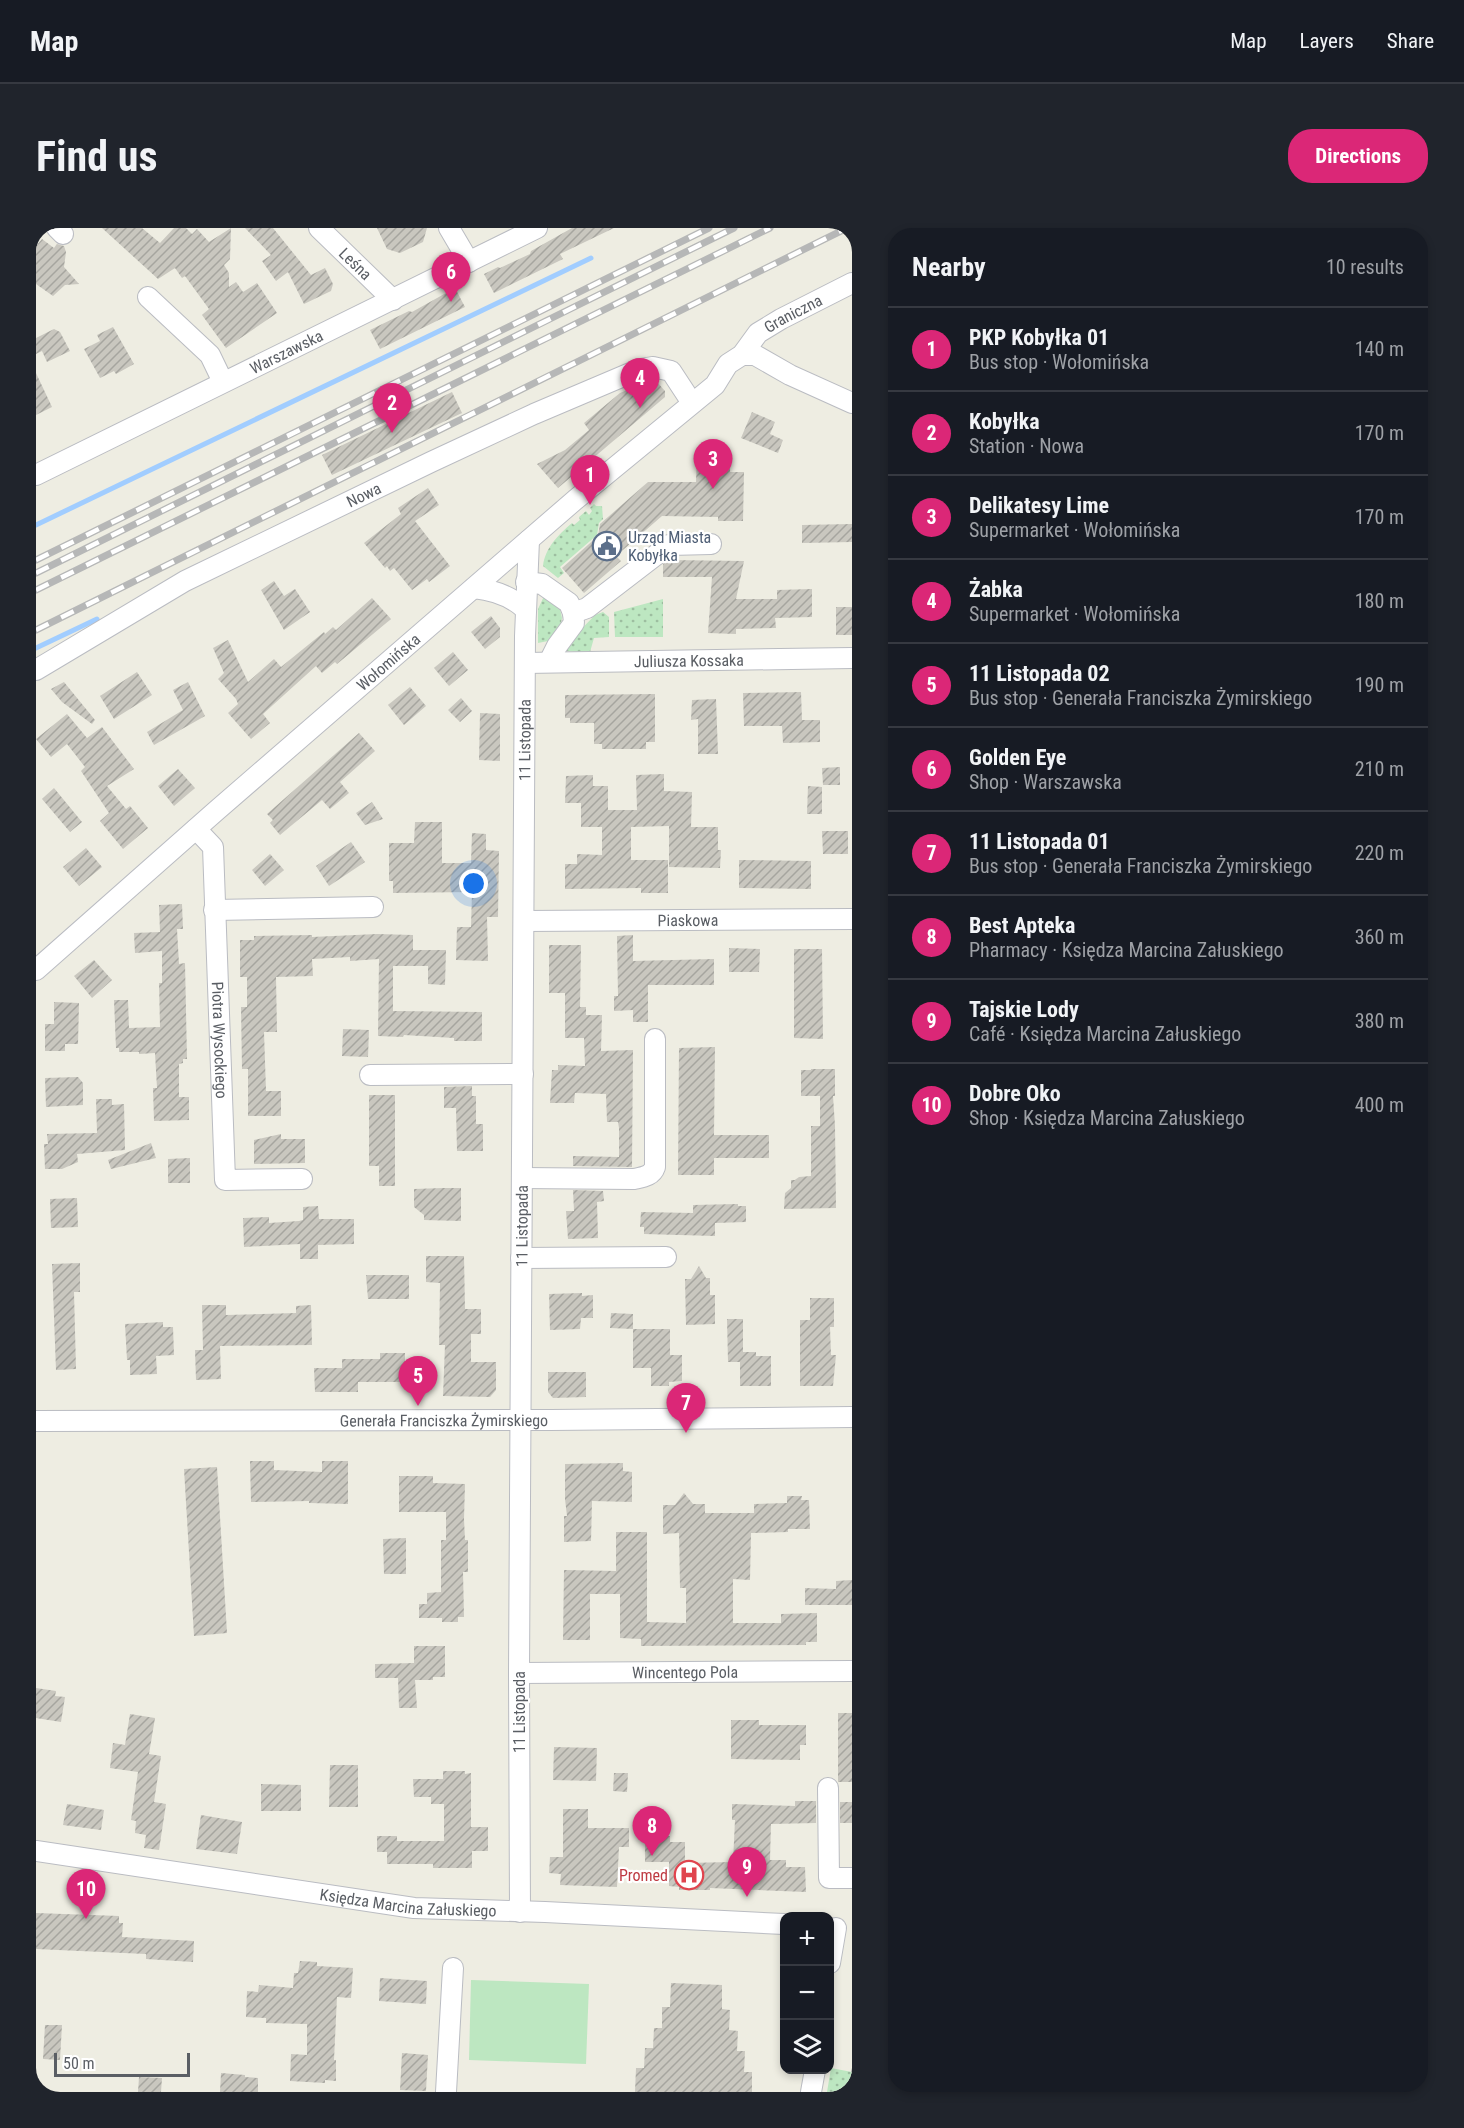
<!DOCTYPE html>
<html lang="en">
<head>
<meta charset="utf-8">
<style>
	:root { --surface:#171b24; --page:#20242c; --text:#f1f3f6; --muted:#9ea1a6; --line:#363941; --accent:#db2777 }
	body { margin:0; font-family:"Roboto Condensed",sans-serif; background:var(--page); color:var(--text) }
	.controls { position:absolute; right:18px; bottom:18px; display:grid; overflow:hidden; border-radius:12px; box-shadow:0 3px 9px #0003 }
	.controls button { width:54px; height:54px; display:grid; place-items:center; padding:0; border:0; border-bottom:2px solid var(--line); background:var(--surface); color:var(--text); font:30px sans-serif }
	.scale { position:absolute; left:18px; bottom:15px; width:136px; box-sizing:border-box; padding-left:6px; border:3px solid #5a5e64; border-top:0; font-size:16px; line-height:21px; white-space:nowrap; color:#5a5e64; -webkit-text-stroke:4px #fff; paint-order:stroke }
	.you { position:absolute; left:438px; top:656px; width:21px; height:21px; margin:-15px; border:4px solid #fff; border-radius:50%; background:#1a73e8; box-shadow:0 0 0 9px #1a73e833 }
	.badge { display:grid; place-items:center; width:39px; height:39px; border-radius:50%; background:var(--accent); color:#fff; font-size:20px; font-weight:700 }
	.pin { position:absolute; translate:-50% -50px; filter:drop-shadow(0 2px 3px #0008) }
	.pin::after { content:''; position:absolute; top:32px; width:21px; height:18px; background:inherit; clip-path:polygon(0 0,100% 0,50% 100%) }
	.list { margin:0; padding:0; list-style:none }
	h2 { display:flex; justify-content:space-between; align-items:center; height:78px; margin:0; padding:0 24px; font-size:26px }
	h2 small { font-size:20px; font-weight:400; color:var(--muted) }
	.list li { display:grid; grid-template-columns:39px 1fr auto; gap:18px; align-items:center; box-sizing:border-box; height:84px; padding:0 24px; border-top:2px solid var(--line) }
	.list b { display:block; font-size:22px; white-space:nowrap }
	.list p { margin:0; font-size:20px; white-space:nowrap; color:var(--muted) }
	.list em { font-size:20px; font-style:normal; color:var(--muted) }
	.icon { flex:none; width:33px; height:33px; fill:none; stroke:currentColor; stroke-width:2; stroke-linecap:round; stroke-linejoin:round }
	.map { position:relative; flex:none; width:816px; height:1864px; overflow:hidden; border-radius:24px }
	header { display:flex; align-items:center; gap:36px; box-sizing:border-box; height:84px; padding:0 30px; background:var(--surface); border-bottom:2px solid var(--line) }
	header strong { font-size:28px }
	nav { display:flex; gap:33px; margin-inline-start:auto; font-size:21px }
	.intro { display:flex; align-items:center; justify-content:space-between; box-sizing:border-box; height:144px; padding:0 36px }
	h1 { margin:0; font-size:42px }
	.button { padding:15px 27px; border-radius:24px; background:var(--accent); color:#fff; font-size:21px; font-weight:700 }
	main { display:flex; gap:36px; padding:0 36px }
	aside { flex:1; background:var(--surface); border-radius:24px; box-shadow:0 3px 9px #0003 }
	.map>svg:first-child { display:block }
</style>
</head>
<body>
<header>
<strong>Map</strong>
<nav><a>Map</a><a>Layers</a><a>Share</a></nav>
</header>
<div class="intro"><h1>Find us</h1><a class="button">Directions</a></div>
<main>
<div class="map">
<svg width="816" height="1864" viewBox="0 0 816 1864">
	<defs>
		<pattern id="grass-dots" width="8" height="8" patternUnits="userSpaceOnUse" patternTransform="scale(1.5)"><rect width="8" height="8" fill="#bde7c1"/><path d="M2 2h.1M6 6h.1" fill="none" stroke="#9dbea0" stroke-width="1.8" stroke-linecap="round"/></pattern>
		<pattern id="building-hatch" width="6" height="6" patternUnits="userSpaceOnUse" patternTransform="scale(1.5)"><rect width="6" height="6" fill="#c9c7bf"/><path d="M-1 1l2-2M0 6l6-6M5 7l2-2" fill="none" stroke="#a6a59f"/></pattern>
	</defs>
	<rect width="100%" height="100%" fill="#eeede2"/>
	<path fill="url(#grass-dots)" d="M558,276L560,278H566L567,291L563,295L561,307L524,339L528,345L522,350L507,338C509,320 522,307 536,295L538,297L544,292L543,289L550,283L553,287L556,283L554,280Z
		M509,366L524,381L526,390L524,399L512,413L502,415V381Z
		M627,371V409H579L578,384Z
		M567,384L573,389V409L558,410L554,424L528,423L529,418L559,387Z
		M795,1840L816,1844V1864H791Z"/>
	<path fill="#bde7c1" d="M435,1752L553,1756L550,1836L433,1832Z"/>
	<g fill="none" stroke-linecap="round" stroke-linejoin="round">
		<path stroke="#a1cdff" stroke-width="5" d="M0,297L555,30
			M0,420L61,391"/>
	</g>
	<path fill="url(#building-hatch)" d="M66,0H106L124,15L138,0H150L156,6L161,1L173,14L195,0L194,31L188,37L193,45V59L200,54L207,64L221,55L241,85L190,120L166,87L173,81L149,48L146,50L139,40L122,51Z
		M209,0H237L275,47L289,40L297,56L295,63L268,76L252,44L240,53L226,33L235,27Z
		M341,0H391L387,14L364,25L351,21Z
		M536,0H578L524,26L527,31L458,65L448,46L462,39L464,40L494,26L495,23Z
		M6,11L18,20L21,16L28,18L30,24L28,39L43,56L29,57L17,68L0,56V18Z
		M419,60L429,79L344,121L334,102L373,83L376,84Z
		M77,99L98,136L80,146L78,143L64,150L48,121L64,113L61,107Z
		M18,101L24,104L34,123L11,134L6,123L0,126V110Z
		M0,145L16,179L0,187Z
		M613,153L621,154L629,163V169L522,260L501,236L529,222L553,202L548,195L584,165Z
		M416,164L426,185L296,247L286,227Z
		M716,184L739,194L734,206L747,212L742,225L705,210Z
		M661,224H694V244H708L707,293H682V289L626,288L580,328L585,333L548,365L526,340L562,308L564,296L612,254H660Z
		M392,260L403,277L379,293L414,338L393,354L391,351L376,362L358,340L354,343L351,338L349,340L328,315L365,286L362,280Z
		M816,296V314L766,315V297Z
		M633,332L708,333L700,371H741V362L776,361V389L739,390L740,400L700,401V406L672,405L676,349H627V336Z
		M238,353L248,368L259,361L274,384L248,402L225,362Z
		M336,370L355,391L301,436L299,434L286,445L280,438L227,486L234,495L215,511L192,485L202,476L200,471L182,451L188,445L177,420L192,412L212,454L238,431L245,439L288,404L289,406L297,399L300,402Z
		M800,379H816V407H800Z
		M455,388L464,400V409L449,421L435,404Z
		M417,424L432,442L413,458L398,440Z
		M101,444L116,467L78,491L64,468Z
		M28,454L59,492L56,496L26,474L15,461Z
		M152,454L169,488L118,517L111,504L147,482L137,462Z
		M374,459L390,478L368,497L352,477Z
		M765,464L766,492H784V514L747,515L746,498H708L707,465Z
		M619,466V514H610V521H566V516H558V495H534V490H529V467Z
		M425,470L436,483L424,494L412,482Z
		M680,471L682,526H662V491L655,492L656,472Z
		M444,485L464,486V533L443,532Z
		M31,486L51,510L66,499L98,541L71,558L90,581L94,578L112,600L87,621L64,593L73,585L45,543L49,539L31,516L15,529L0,511Z
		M323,505L339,523L304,554L313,565L294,581L286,572L244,607L234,595L237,592L231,586Z
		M804,539V557H787L786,540Z
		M142,541L159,560L138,578L122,558Z
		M628,546V563L656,564L655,599H682V622H685L684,640L633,639V598L595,599V632H632V665H605V660L529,661V636H541V626L566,627V599H545V575H529L530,548L557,547V558H572V582H601L600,547Z
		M772,558L786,559V586H771Z
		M18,560L46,594L34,604L6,571Z
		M336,574L347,591L329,597L320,585Z
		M379,594H406V635H435L436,605L450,606V622L463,623L462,689H451L452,733L420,732L421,699H435L436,664L357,665V653H353V615H378Z
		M786,603H812V626H787Z
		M315,614L329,634L293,658L280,638Z
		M50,620L66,639L43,658L27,639Z
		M234,626L248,642L229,658L216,642Z
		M703,632L775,633V661L703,660Z
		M146,676L147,701H141L143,736L149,735L151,831H147V835L143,836V869H153V892L118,893L117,860H121L119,825L103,826V824H83V820H80L78,772H92L93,800L124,799L123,755H126V723L99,725L98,705L124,704L123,677Z
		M341,706L377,707V722H410L409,757L392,756V738H357V783L446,784V813H418V810L368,807L367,809L342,808L343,731L314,733V729L276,731L277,748L240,749L241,804H228L230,863H245V888H212V841H206L205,779H211V749H204V712H218V708L276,707V709Z
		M597,707V733L678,731V757H612V794H597V782L578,783V768H582L581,708Z
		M513,717H545L544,779H550V787H566L565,823L597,822L596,939L537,938V928L583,929V900L582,894H571L570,866L539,865L538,875H514L516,842H522V837L549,838L548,810H529V765H513Z
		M693,720L724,721L723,744H693Z
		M758,721H786L787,811L758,810Z
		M58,732L76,752L56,770L38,748Z
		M18,774L43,775L42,816H29V823H9V796H18Z
		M307,801L333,802L332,829L306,828Z
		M679,819L678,907H733V930H678V947H642L643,820Z
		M775,841H799V868H797L799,898L800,980L748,981L749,965L755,960V952H759L763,949L775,948V898H784V868H765V842H775Z
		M42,849L47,855V877L10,879L9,850Z
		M436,858V868H440V896H447V923H421L420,880H408V859Z
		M333,867H359V958H343V938H333Z
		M60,871H76V877L88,876L89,922L41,926L42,934L26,941H9L8,916H12L11,906L61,905Z
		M245,906V911H269V935L218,936V912Z
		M115,915L120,930L75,941L72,932Z
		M154,930V955H132V931Z
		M407,960H425V993L388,992V987L378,979V961Z
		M537,962L567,963L568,973L561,974L562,1010L532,1011L530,983H538Z
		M41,970L42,999L15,1000L14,971Z
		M702,976V978H710V994L679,995V1008L608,1006V999H604L605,984L657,985V977Z
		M282,978L283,991H318V1016L282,1017V1031H264V1016L208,1019L207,990L233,989V995L263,993L267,992V979Z
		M390,1028H428L429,1081H445V1106H435V1134H460V1162L454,1169L407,1168L409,1117H403L404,1055L390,1054Z
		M44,1035V1064H38L40,1141L20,1142L16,1036Z
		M663,1038L670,1050H674V1067H679V1096L650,1097L649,1051H655Z
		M330,1047H373V1071H332Z
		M546,1065V1068L557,1067V1090H545L544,1101L514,1102L513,1066Z
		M774,1070H798V1099H794L795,1127H800L797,1158H764V1092H774Z
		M166,1077H190V1087L260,1085V1078L275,1077L276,1117L184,1118L185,1151L160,1152L159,1122H167Z
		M575,1085L597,1086V1101L574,1100Z
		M691,1091H707V1124H720V1128H735V1158H704V1134H692Z
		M127,1094V1099H137L138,1127L120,1128L121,1146L94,1147V1132H91L89,1096Z
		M597,1101H634V1127H646V1153L633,1154V1158H615V1140H597Z
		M344,1125H369V1154H322V1164H279L278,1140H306V1131H344Z
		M512,1144H550V1169L517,1170L512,1164Z
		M214,1233H238V1242L286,1244V1233H312V1276L273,1275V1273L215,1274Z
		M587,1235V1243L596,1244V1274L556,1273L555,1313L528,1314V1288H531L529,1271V1236Z
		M181,1239L191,1405L158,1408L148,1241Z
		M363,1248H397V1255L429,1256L428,1291L429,1312H432V1344H427L428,1389H422V1394H406V1390H383V1376H391V1365L405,1364V1312H410V1284H363Z
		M648,1265L657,1276H669V1285H718V1276L751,1275V1268H766L765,1272H773L774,1301H752V1304L715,1305L714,1352L697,1351V1395H745V1386L781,1385V1414H770V1417L605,1418V1411L584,1410V1366H554V1412H527L528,1342L580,1343V1304H611V1394L650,1395V1360H644L643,1305L627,1306V1277H639Z
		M370,1310V1346H348L347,1311Z
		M816,1352V1377H769V1360L800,1361V1353Z
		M378,1418H409V1449H397V1452H379L381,1480H363L362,1450H339V1436L378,1435Z
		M0,1460L20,1463L19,1468L29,1469L25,1494L0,1490Z
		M802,1485H816V1554H802Z
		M94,1486L119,1490L113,1526L125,1528L118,1574L130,1576L123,1622L108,1620L110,1607L99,1605L100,1593L95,1592L102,1544L74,1540L77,1515L89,1517Z
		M695,1492H723V1497H770V1517H764V1532L695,1531Z
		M518,1519L561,1520L560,1553L517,1552Z
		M294,1537H322V1579H293Z
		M407,1543H429V1546L435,1545V1599H452V1623H436V1640H397V1636H351V1624H341V1608H361V1613H408V1576H395V1569H378L377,1551H407Z
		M578,1545H592L591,1564L577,1563Z
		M225,1556L265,1557V1583H225Z
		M759,1573H780V1595L735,1596L734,1632H750V1639H769L770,1664L674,1660V1662H643V1659L633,1658V1634H609V1608H634V1614H649V1635L697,1634L699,1592H696V1576L759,1578Z
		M804,1574H816V1595H804Z
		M31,1576L68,1582L65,1602L27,1597Z
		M527,1581H552V1600H593V1619H583L581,1659L524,1657L525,1646L513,1645L514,1629H527Z
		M165,1587L206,1594L201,1626L160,1621Z
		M0,1685L83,1688V1695H87L86,1709L158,1713L157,1734L110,1731V1726L0,1721Z
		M264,1733L281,1734V1738L317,1740L315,1770L301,1769L298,1832H300V1853L289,1852V1855L254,1853L255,1826L271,1827V1796L230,1795V1790L210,1789L211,1763L222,1764L223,1757L257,1760L258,1745H262Z
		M344,1750L391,1753L390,1776L343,1773Z
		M635,1755L686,1757V1781L694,1782L693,1802L702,1803L701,1823H709L708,1844H716V1864H599L600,1840H608L609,1820H617L618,1800H626V1779H634Z
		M9,1797H26L24,1832L7,1831Z
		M366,1825L392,1827L390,1863L364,1862Z
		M185,1845L209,1847V1849L222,1850V1864H184Z
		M103,1849L126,1850L125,1864H102Z"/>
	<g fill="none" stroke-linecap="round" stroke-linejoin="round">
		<g stroke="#babcc2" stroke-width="22">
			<g id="minor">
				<path d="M21,0L27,6"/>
				<path id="s1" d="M283,0L357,72"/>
				<path d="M413,0L433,34"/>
				<path d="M112,69L174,127L187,154"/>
				<path d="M706,127H719L754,147L816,175"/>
				<path id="s2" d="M0,247L501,0"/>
				<path d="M490,354L506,356L533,375L537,385L538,395L521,418L513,434"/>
				<path d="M438,360C457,362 475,368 489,381"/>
				<path d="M537,385L551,380L633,317L675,316"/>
				<path id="s3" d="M489,435L816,430"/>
				<path id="s4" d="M0,442L149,353L395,234L498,186L604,141L617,139L635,143L656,175"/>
				<path id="s5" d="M160,601L177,619L189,952L266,951"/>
				<path d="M178,682L337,679"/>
				<path id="s6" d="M488,693L816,691"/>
				<path id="s7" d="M0,742L180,583L539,272L679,157L692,136L706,127L722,105L745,91L816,55"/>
				<path d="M334,847L487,846"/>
				<path d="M486,950L598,951C607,949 616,948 619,939V811"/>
				<path d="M485,1030L630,1029"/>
				<path id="s8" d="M0,1193L515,1192L816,1189"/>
				<path id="s9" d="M483,1445L816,1443"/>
				<path d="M792,1560L793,1650H816"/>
				<path id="s10" d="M0,1623L378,1680L509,1684L748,1696"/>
				<path id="s11" d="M484,1684L483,1445L489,408L493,312"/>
				<path d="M794,1735L800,1700"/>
				<path d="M410,1864L417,1740"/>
				<path d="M775,1864L779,1842"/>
			</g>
		</g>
		<use href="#minor" stroke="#fff" stroke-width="20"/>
		<g stroke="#b6b7b7" stroke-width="7">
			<path id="rail" d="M0,332L673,0
				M0,345L698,0
				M0,362L734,0
				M0,402L811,0"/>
		</g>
		<use href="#rail" stroke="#fff" stroke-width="4.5" stroke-dasharray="14" stroke-linecap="butt"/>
	</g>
	<defs>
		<g id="civic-ring" transform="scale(1.5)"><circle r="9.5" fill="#fff" stroke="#5c6f8a" stroke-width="1.5"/><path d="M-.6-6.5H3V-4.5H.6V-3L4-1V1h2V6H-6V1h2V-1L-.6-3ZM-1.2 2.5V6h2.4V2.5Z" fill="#5c6f8a"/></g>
		<g id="hospital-ring" transform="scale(1.5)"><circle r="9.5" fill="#fff" stroke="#e0444e" stroke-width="1.5"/><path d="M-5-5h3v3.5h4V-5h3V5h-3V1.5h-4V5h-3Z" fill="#e0444e"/></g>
	</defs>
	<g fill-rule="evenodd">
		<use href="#civic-ring" x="571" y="318"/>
		<use href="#hospital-ring" x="653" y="1647"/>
	</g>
	<g text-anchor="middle" stroke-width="4.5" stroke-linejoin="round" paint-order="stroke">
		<g font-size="16" fill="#5a5e64" stroke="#fff">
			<text dy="6" stroke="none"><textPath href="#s1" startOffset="51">Leśna</textPath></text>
			<text dy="6" stroke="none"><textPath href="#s7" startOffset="1005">Graniczna</textPath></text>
			<text dy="6" stroke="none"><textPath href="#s2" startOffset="279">Warszawska</textPath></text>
			<text dy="6" stroke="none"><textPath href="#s4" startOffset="372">Nowa</textPath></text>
			<text dy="6" stroke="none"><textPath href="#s3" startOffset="164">Juliusza Kossaka</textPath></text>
			<text dy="6" stroke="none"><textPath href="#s7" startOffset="468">Wołomińska</textPath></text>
			<text dy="6" stroke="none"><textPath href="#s11" startOffset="1172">11 Listopada</textPath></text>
			<text dy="6" stroke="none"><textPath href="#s6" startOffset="164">Piaskowa</textPath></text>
			<text dy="6" stroke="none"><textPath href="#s5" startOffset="218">Piotra Wysockiego</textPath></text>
			<text dy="6" stroke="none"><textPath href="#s11" startOffset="686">11 Listopada</textPath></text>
			<text dy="6" stroke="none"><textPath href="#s8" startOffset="408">Generała Franciszka Żymirskiego</textPath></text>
			<text dy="6" stroke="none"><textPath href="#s9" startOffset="166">Wincentego Pola</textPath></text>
			<text transform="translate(483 1484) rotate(-90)" y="6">11 Listopada</text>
			<text dy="6" stroke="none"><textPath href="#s10" startOffset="376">Księdza Marcina Załuskiego</textPath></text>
		</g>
		<g font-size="16" fill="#4e5e75" stroke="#fff" text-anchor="start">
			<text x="592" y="315">Urząd Miasta<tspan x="592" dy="18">Kobyłka</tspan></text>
		</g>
		<g font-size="16" fill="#be3a42" stroke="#fff" text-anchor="end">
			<text x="632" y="1653">Promed</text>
		</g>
	</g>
</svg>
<div class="controls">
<button>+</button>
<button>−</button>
<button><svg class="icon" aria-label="layers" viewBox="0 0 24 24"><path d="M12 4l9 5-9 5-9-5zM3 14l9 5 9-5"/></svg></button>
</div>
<div class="scale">50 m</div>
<div class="you"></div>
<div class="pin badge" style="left:554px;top:277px">1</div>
<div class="pin badge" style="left:356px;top:205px">2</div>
<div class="pin badge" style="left:677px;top:261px">3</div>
<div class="pin badge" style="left:604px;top:180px">4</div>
<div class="pin badge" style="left:382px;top:1178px">5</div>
<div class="pin badge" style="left:415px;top:74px">6</div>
<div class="pin badge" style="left:650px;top:1205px">7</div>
<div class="pin badge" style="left:616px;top:1628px">8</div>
<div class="pin badge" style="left:711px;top:1669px">9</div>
<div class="pin badge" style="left:50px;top:1691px">10</div>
</div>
<aside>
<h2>Nearby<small>10 results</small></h2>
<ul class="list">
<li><span class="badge">1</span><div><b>PKP Kobyłka 01</b><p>Bus stop · Wołomińska</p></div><em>140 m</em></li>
<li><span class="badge">2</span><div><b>Kobyłka</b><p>Station · Nowa</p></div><em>170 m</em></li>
<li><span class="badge">3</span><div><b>Delikatesy Lime</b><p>Supermarket · Wołomińska</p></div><em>170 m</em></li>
<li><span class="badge">4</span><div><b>Żabka</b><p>Supermarket · Wołomińska</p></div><em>180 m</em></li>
<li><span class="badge">5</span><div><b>11 Listopada 02</b><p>Bus stop · Generała Franciszka Żymirskiego</p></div><em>190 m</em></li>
<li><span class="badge">6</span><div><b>Golden Eye</b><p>Shop · Warszawska</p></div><em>210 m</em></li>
<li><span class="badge">7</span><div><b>11 Listopada 01</b><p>Bus stop · Generała Franciszka Żymirskiego</p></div><em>220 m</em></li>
<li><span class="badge">8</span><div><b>Best Apteka</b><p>Pharmacy · Księdza Marcina Załuskiego</p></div><em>360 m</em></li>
<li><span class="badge">9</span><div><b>Tajskie Lody</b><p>Café · Księdza Marcina Załuskiego</p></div><em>380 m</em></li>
<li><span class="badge">10</span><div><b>Dobre Oko</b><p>Shop · Księdza Marcina Załuskiego</p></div><em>400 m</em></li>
</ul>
</aside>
</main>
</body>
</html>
